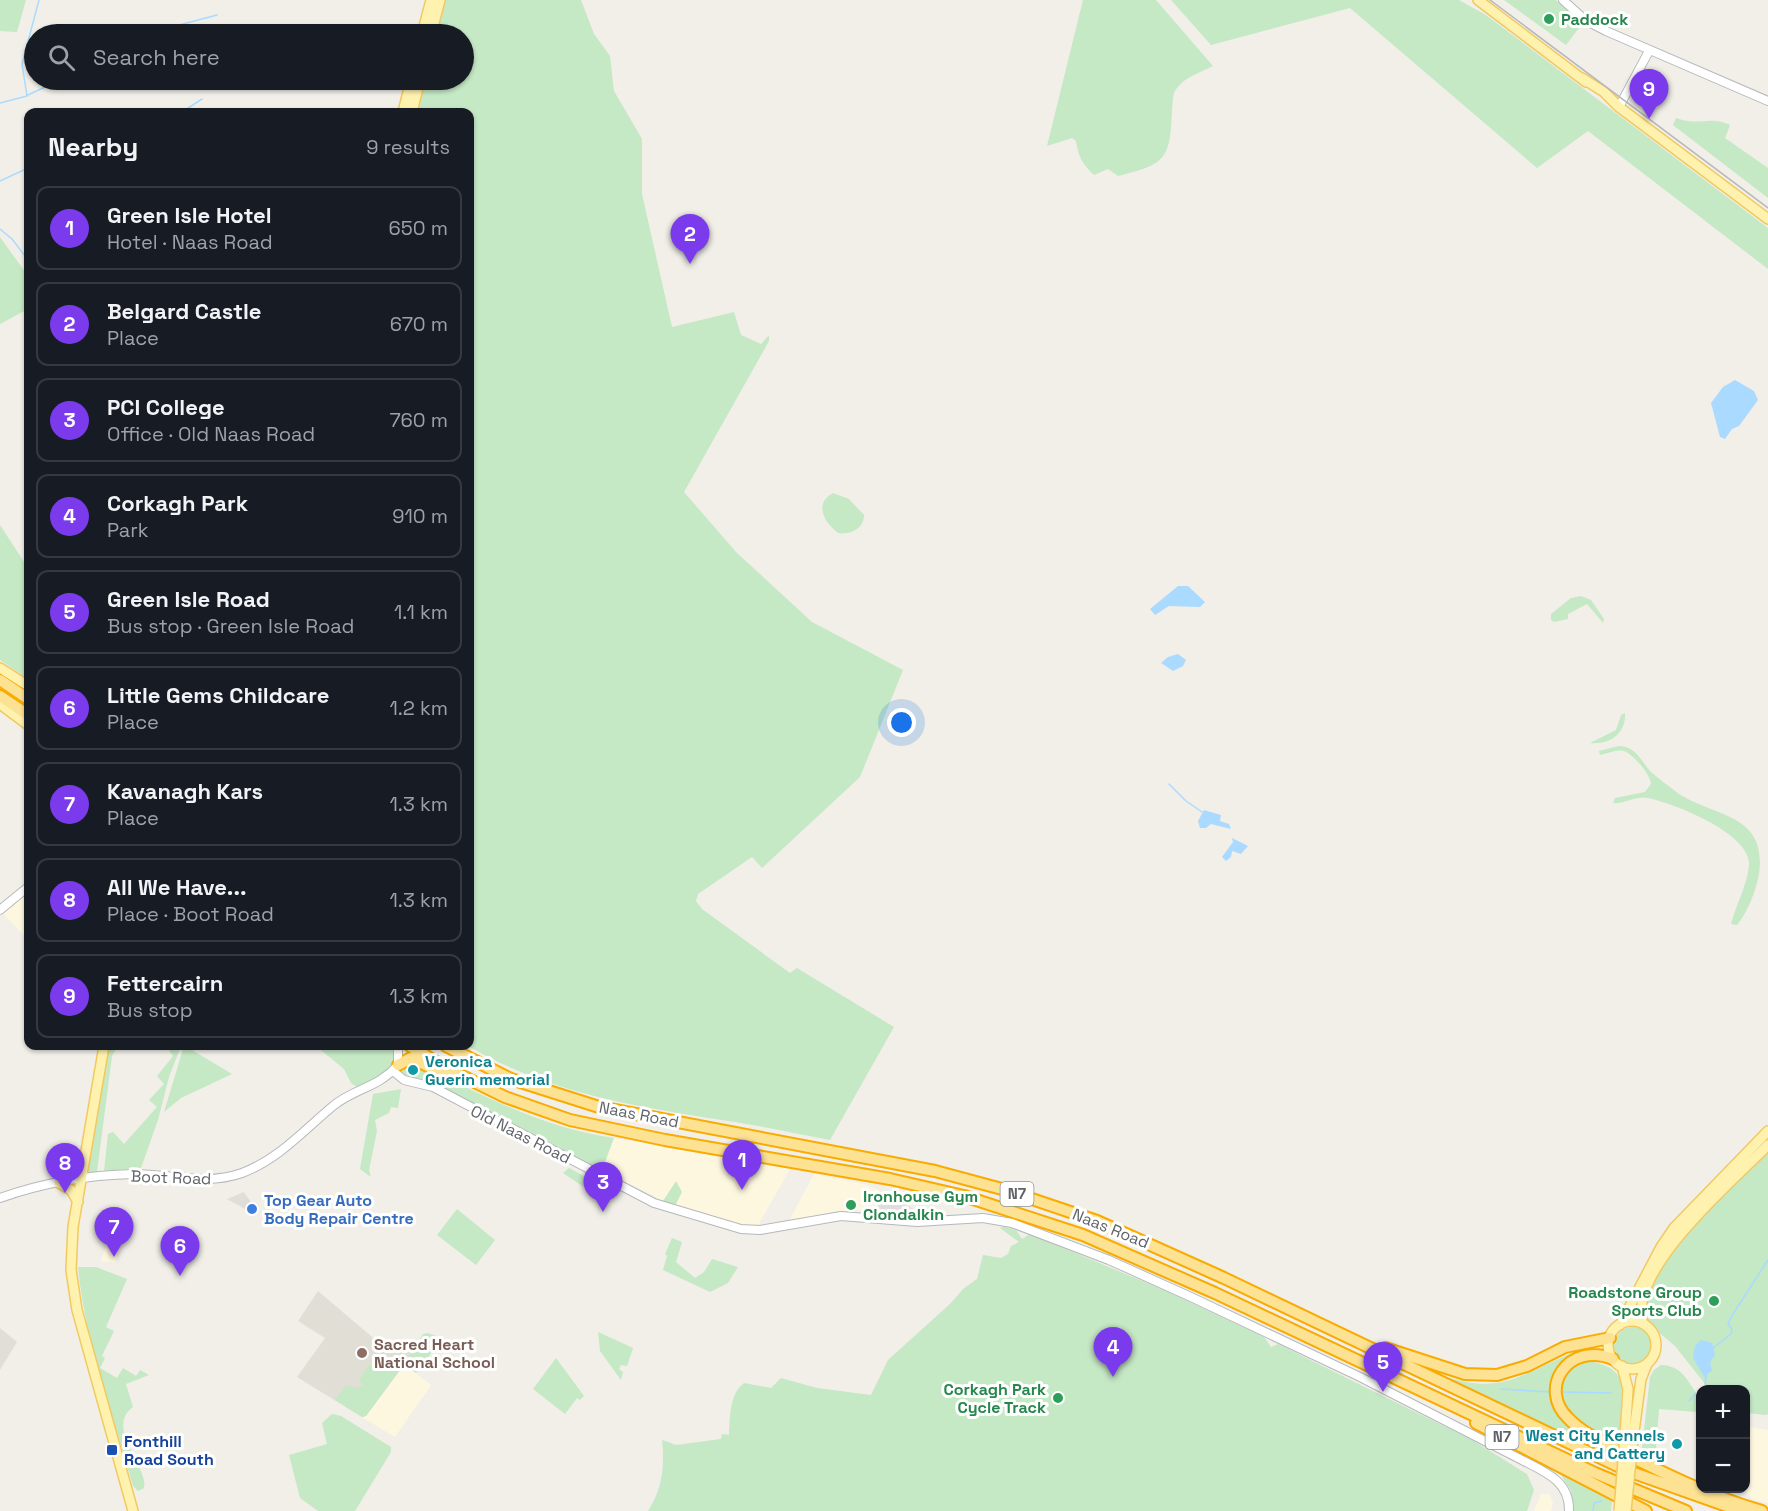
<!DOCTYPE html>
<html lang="en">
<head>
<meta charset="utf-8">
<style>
	:root { --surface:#171b24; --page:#242831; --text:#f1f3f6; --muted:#9ea1a6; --line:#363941; --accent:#7c3aed }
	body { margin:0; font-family:"Space Grotesk",sans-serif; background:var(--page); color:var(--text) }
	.controls { position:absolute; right:18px; bottom:18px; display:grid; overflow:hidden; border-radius:12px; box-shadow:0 2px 4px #0004 }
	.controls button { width:54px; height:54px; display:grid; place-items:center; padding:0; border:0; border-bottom:2px solid var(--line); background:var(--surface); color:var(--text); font:30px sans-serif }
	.you { position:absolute; left:902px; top:723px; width:21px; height:21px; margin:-15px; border:4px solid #fff; border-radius:50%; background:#1a73e8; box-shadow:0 0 0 9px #1a73e833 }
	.badge { display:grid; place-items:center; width:39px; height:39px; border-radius:50%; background:var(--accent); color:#fff; font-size:20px; font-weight:700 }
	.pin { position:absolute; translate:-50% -50px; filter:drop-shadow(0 2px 3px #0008) }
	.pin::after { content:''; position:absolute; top:32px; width:21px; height:18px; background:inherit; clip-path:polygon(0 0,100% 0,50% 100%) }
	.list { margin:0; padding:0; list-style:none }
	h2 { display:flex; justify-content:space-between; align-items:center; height:78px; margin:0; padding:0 24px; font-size:26px }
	h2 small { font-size:20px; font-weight:400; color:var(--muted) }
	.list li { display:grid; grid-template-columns:39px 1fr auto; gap:18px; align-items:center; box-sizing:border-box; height:84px; margin:0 12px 12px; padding:0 12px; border:2px solid var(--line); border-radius:12px }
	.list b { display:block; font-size:22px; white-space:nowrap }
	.list p { margin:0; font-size:20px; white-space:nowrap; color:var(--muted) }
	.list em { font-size:20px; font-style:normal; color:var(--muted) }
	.icon { flex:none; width:33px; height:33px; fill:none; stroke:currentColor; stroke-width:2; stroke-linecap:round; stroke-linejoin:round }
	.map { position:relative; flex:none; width:1768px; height:1511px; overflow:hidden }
	.search { position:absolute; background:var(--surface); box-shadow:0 2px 4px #0004; left:24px; top:24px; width:450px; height:66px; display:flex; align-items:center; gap:15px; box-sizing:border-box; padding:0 21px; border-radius:33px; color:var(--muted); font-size:22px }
	.panel { position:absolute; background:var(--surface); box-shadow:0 2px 4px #0004; left:24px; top:108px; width:450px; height:942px; border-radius:12px }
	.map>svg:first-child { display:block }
</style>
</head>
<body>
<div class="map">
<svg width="1768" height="1511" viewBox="0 0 1768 1511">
	<rect width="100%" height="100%" fill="#f1efe8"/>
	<path fill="#fef7e0" d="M23,896L28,899V940L3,913Z
		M614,1138L790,1169L757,1227L740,1225L674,1206L602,1170Z
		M814,1174L863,1184L879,1190L914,1209L911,1218L856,1210L832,1212L789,1221Z
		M115,1218L126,1220L115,1263L101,1261Z
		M404,1364L431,1385L395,1437L362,1417Z
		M1746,1426L1768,1430V1503L1752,1499L1744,1489Z
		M1541,1494H1549L1553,1503L1551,1511H1534Z"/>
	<path fill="#e0deda" d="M879,1190L914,1209L911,1218L877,1212Z
		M244,1192L255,1208L252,1213L227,1199Z"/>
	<path fill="#e1ded6" d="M318,1291L385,1348L411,1350L410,1357L366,1416L362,1417L297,1377L325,1338L298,1321Z
		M0,1328L17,1342L0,1370Z"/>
	<path fill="#c5e8c5" d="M0,0H26L17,32L0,31Z
		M445,0H581L594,34L610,56L614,91L642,139V194L672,327L734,312L741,335L761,344L769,335V341L684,492L736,552L812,622L903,670L860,777L762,868L752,857L698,894L696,901L702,909L790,973L797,968L894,1027L830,1140C799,1134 767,1127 735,1122C640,1107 553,1095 468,1046L470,112H418L426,80H464V34H437Z
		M1083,0H1156L1213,66C1201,72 1185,77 1177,88C1172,94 1173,102 1172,110C1170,160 1166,164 1118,176L1108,169L1094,175C1083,165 1078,156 1076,141L1072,138L1047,146Z
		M1171,0H1459L1486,15L1768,228V269L1588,131L1537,168L1350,8L1211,45Z
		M1504,0H1556L1582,24L1566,45Z
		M1676,118C1700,127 1709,115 1730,125L1725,138L1768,168V198L1673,125Z
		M0,237L28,276V309L0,324Z
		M833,493L849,499L864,515C864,529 850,535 838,533C825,523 813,504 833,493Z
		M0,525L28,568V679L0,660Z
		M1581,596L1591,600L1604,619L1603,623L1587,604L1568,614V619L1554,622L1551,620V614L1571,598Z
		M1625,713C1626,734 1610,745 1590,743L1616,730L1621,715Z
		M1619,746C1636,747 1640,759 1650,771C1658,778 1667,785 1675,791C1711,818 1768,811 1759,874C1756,890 1748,912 1737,925L1731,924C1736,905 1747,885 1749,866C1753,834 1673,803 1648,798C1636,795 1622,805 1613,803L1615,798L1645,792L1651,784C1651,775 1633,754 1624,751C1617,749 1606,754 1600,755L1599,751Z
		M109,1046H118L112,1056L97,1172L85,1173Z
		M170,1046H181L169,1077L158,1120L141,1168L104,1171L108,1134L113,1132L124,1144L157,1107L149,1100L164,1084L157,1076L173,1056L168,1049Z
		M316,1046H394L397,1054C388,1073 378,1080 358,1088L351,1083L344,1069Z
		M187,1047L232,1074L181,1098L164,1112L183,1049Z
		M415,1062C478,1093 544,1129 614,1138L602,1170L395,1072L408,1063Z
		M401,1089L398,1108L391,1107L389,1113L375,1120L377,1131L369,1170L371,1177L360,1169L373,1094Z
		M1768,1152V1414L1766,1415L1746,1413V1390L1709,1389L1675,1346L1650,1325L1644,1314V1304L1659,1267L1684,1235Z
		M569,1168L599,1184L606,1185L600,1198L563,1173Z
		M676,1181L682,1192L675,1206L663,1201Z
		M457,1209L495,1240L476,1265L437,1235Z
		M1003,1226L1016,1230L1022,1239L1030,1234L1164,1290L1264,1337L1271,1347L1278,1344L1474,1441L1527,1474L1534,1490L1527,1511H648C662,1490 665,1466 662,1440L676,1445L721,1439L722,1434L729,1435C730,1419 729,1394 744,1383L771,1388L781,1378L817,1388L871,1395L888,1360L951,1303L963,1289L977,1279L983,1255L1001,1258L1008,1254L1011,1246L1019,1242L1000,1228Z
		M672,1238L682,1242L676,1262L695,1278L704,1272L712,1259L738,1267L728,1283L710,1292L663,1270L667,1256L665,1254Z
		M78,1267H96L127,1279L106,1327L114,1331L102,1356L105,1358L100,1368L117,1378L123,1368L136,1376L140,1370L149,1375L126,1384L133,1407C104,1428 149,1467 144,1488L138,1491L133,1486C113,1415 85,1341 78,1267Z
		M1614 1346a19 19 0 1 1 38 0a19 19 0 1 1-38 0Z
		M598,1332L633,1348L627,1366L621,1365L619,1369L623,1372L621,1380L600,1351Z
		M428,1333L436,1336L440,1342L416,1373L404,1364L366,1416L362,1417L335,1400L346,1385L356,1388L363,1385L359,1379L369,1365L376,1370L385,1358L404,1364L423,1334Z
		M1577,1351L1578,1354L1571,1358L1554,1404L1570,1427L1618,1455V1458L1435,1373C1503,1398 1517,1375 1577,1351Z
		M556,1358L584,1396L580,1400L577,1398L565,1414L533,1389Z
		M1580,1359C1597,1363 1619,1365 1622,1386L1619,1447C1581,1425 1534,1404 1580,1359Z
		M1661,1365C1684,1366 1688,1383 1700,1398L1697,1412L1659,1409L1655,1463L1641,1457L1650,1377L1654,1370Z
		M332,1414L341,1416L391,1447V1452L355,1511H318L300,1498L289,1455L327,1444L322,1423Z
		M1558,1470L1612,1500L1611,1511H1573L1571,1491Z"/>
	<path fill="#aadaff" d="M1735,380L1754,391L1758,400L1739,426L1732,429L1725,439L1720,437L1711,403L1723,387Z
		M1178,586H1188L1205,602L1200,607L1169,606L1155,615L1150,609Z
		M1178,654L1186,660L1183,666L1173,671L1161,663L1168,657Z
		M1204,810L1221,815L1220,821L1229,824L1231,829L1211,824L1206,828H1200L1198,821Z
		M1232,838L1248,846L1241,854L1232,851L1231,857L1226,861L1222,857L1233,842Z
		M1701,1340L1712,1343L1715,1355L1710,1362L1712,1371L1708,1373L1706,1380L1693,1358L1695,1346Z"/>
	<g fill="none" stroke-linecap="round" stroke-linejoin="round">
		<path stroke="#aadaff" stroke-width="1.5" d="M145,34L217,15
			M28,95L60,80
			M0,103L27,96L22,64L39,0
			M182,112L202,99
			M0,181L28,168
			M0,229L12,239L28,260
			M1169,784L1186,801L1202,812
			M1713,1348L1731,1334L1732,1329L1728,1324L1731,1317L1768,1260
			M1705,1384L1706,1378
			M1501,1389L1550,1392
			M1562,1392L1611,1393
			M1689,1401L1695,1394
			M1656,1462L1659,1449
			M1593,1511L1594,1503L1602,1501"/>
		<g stroke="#b5b8bc" stroke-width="10">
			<path id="minor" d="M1563,0L1585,20L1606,31L1768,101
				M1619,107L1649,51
				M0,910L28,887
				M393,1071L404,1080L433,1087L654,1203L741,1229L760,1230L841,1216L917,1222L983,1218L1012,1223L1109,1260L1191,1297L1360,1377L1520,1459C1543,1471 1570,1480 1569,1511
				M0,1198C42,1183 89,1175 134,1174C171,1174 205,1186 242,1173C279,1159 304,1130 333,1106C355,1088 378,1088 398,1065V1046"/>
		</g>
		<g stroke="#f2c960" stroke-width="12">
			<path id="major" d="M1478,0L1586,82
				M422,34L431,0
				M431,34L440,0
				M1582,78L1604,92L1619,107L1768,219
				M403,112L411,80
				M412,112L420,80
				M0,668L28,686
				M0,704L28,725
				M104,1046L73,1227L71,1270L77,1310L133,1511
				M397,1046H398
				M59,1183L71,1190L78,1202
				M1608 1345a24 24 0 1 1 48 0a24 24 0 1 1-48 0Z
				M1643,1324C1626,1270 1733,1181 1768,1145
				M1620,1325L1661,1247L1674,1228L1768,1131
				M1622,1366L1628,1389L1625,1436
				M1633,1439L1641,1379L1647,1364"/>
		</g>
		<g stroke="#f9ab00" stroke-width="14">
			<path id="highway" d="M0,680L28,699
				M0,696L28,715
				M410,1046L446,1068L505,1097L570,1120L665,1140L890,1179L964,1196L1083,1235L1215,1293L1595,1473L1686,1511
				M446,1046L511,1079L599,1107L935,1171L1002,1189L1097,1221L1224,1278L1628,1471L1741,1511
				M398,1065L411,1058L446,1075
				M1385,1348L1465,1374L1497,1375L1527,1366L1565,1347L1610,1338
				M1613,1359C1567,1341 1538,1389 1568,1418C1582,1433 1604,1443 1622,1452C1667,1475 1713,1497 1762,1511
				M1476,1423L1646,1511"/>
		</g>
		<use href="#minor" stroke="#fff" stroke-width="8"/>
		<use href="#major" stroke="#fff2af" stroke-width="9"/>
		<use href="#highway" stroke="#fde293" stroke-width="10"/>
		<path stroke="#b6b7b8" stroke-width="1.5" d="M1490,0L1768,208"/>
		<g stroke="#f2c960" stroke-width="12" stroke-linecap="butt">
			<path id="major-bridge" d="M1619,1511L1625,1436
				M1626,1511L1633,1439"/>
		</g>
		<use href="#major-bridge" stroke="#fff2af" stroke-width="9"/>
	</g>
	<g fill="#2e9e5b" stroke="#fff" stroke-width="2">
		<circle cx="1549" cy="19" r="6"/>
		<circle cx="851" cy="1205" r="6"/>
		<circle cx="1714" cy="1301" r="6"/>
		<circle cx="1058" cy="1398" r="6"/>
	</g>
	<g fill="#0f9aa8" stroke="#fff" stroke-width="2">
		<circle cx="413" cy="1070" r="6"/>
		<circle cx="1677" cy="1444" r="6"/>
	</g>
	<circle fill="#3f7fe0" stroke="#fff" stroke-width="2" cx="252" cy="1209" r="6"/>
	<circle fill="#8d6e63" stroke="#fff" stroke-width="2" cx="362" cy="1353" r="6"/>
	<rect fill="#1a4fb4" stroke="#fff" stroke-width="2" x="106" y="1444" width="12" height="12" rx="3"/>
	<g text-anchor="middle" stroke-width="6" stroke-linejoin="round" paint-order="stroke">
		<g fill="#fff" stroke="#8f9295" stroke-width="1.5">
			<rect x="1000.5" y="1182" width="33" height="24" rx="4.5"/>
			<rect x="1485.5" y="1425" width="33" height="24" rx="4.5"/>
		</g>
		<g font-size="15" font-weight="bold" fill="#5f6368">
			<text x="1017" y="1199">N7</text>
			<text x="1502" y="1442">N7</text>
		</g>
		<g font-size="16" font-weight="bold" fill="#27864d" stroke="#fff" text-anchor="start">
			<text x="1561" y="25">Paddock</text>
			<text x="863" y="1202">Ironhouse Gym<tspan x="863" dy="18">Clondalkin</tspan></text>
			<text x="1702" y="1298" text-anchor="end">Roadstone Group<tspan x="1702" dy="18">Sports Club</tspan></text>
			<text x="1046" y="1395" text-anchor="end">Corkagh Park<tspan x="1046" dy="18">Cycle Track</tspan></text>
		</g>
		<g font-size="16" font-weight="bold" fill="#0d838f" stroke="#fff" text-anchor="start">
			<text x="425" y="1067">Veronica<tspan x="425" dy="18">Guerin memorial</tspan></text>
			<text x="1665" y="1441" text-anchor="end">West City Kennels<tspan x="1665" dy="18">and Cattery</tspan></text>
		</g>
		<g font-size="16" fill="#5f6368" stroke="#fff">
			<text transform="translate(639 1114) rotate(11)" y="6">Naas Road</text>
			<text transform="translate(521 1134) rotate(27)" y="6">Old Naas Road</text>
			<text transform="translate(171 1177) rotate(2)" y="6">Boot Road</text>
			<text transform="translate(1111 1228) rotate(22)" y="6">Naas Road</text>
		</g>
		<g font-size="16" font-weight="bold" fill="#366cbe" stroke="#fff" text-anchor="start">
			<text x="264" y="1206">Top Gear Auto<tspan x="264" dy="18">Body Repair Centre</tspan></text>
		</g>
		<g font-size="16" font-weight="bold" fill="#785e54" stroke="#fff" text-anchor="start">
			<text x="374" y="1350">Sacred Heart<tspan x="374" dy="18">National School</tspan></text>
		</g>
		<g font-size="16" font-weight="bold" fill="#164399" stroke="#fff" text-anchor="start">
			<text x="124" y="1447">Fonthill<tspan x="124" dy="18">Road South</tspan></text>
		</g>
	</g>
</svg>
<div class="controls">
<button>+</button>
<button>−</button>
</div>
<div class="you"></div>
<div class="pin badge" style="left:742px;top:1190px">1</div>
<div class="pin badge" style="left:690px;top:264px">2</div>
<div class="pin badge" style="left:603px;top:1212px">3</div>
<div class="pin badge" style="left:1113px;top:1377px">4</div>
<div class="pin badge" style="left:1383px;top:1392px">5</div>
<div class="pin badge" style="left:180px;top:1276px">6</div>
<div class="pin badge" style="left:114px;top:1257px">7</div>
<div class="pin badge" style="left:65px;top:1193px">8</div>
<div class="pin badge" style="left:1649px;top:119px">9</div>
<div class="search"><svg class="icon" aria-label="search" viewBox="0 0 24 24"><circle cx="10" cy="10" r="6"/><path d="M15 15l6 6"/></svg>Search here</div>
<section class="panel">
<h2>Nearby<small>9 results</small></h2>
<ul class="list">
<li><span class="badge">1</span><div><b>Green Isle Hotel</b><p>Hotel · Naas Road</p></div><em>650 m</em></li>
<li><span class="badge">2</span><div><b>Belgard Castle</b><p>Place</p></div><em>670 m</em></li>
<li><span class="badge">3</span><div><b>PCI College</b><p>Office · Old Naas Road</p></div><em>760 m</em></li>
<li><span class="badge">4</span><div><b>Corkagh Park</b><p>Park</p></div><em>910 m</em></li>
<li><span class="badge">5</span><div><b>Green Isle Road</b><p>Bus stop · Green Isle Road</p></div><em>1.1 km</em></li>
<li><span class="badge">6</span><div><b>Little Gems Childcare</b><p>Place</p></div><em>1.2 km</em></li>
<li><span class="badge">7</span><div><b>Kavanagh Kars</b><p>Place</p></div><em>1.3 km</em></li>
<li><span class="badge">8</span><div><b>All We Have...</b><p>Place · Boot Road</p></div><em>1.3 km</em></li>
<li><span class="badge">9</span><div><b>Fettercairn</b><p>Bus stop</p></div><em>1.3 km</em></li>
</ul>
</section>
</div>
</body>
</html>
